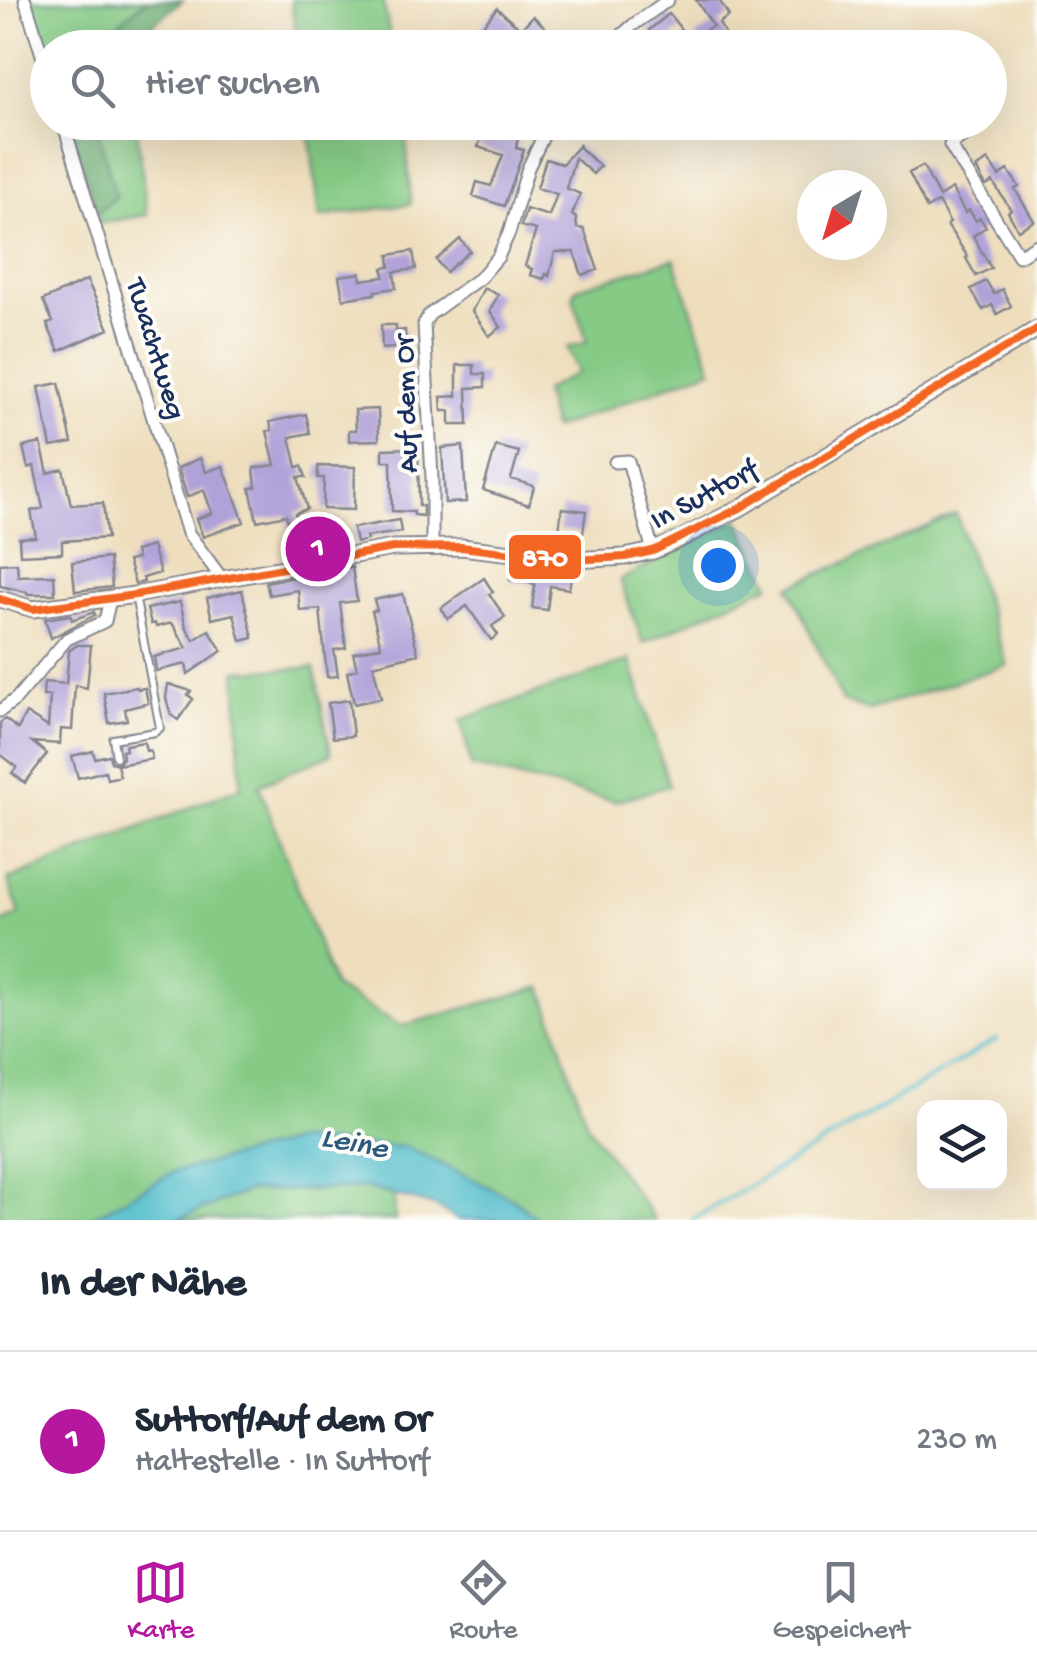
<!DOCTYPE html>
<html lang="de">
<head>
<meta charset="utf-8">
<style>
	:root { --surface:#fff; --page:#f6f6f7; --text:#1f2937; --muted:#747a83; --line:#e0e1e3; --accent:#b5179e }
	body { margin:0; font-family:"Gochi Hand",sans-serif; background:var(--page); color:var(--text) }
	.controls { position:absolute; right:30px; bottom:30px; display:grid; overflow:hidden; border-radius:20px; box-shadow:0 10px 40px #0002 }
	.controls button { width:90px; height:90px; display:grid; place-items:center; padding:0; border:0; border-bottom:2px solid var(--line); background:var(--surface); color:var(--text); font:50px sans-serif }
	.compass { position:absolute; left:797px; top:170px; width:90px; height:90px; border-radius:50%; background:var(--surface); box-shadow:0 10px 40px #0002; rotate:218deg }
	.you { position:absolute; left:718px; top:565px; width:35px; height:35px; margin:-25px; border:8px solid #fff; border-radius:50%; background:#1a73e8; box-shadow:0 0 0 15px #1a73e833 }
	.badge { display:grid; place-items:center; width:65px; height:65px; border-radius:50%; background:var(--accent); color:#fff; font-size:32px; font-weight:700 }
	.pin { position:absolute; translate:-50% -50%; border:5px solid #fff; box-shadow:0 2px 10px #0006 }
	.list { margin:0; padding:0; list-style:none }
	h2 { display:flex; justify-content:space-between; align-items:center; height:130px; margin:0; padding:0 40px; font-size:42px }
	h2 small { font-size:32px; font-weight:400; color:var(--muted) }
	.list li { display:grid; grid-template-columns:65px 1fr auto; gap:30px; align-items:center; box-sizing:border-box; height:180px; padding:0 40px; border-top:2px solid var(--line) }
	.list b { display:block; font-size:38px; white-space:nowrap }
	.list p { margin:0; font-size:32px; white-space:nowrap; color:var(--muted) }
	.list em { font-size:32px; font-style:normal; color:var(--muted) }
	.icon { flex:none; width:55px; height:55px; fill:none; stroke:currentColor; stroke-width:2; stroke-linecap:round; stroke-linejoin:round }
	.map { position:relative; flex:none; width:1037px; height:1220px; overflow:hidden }
	.search { position:absolute; background:var(--surface); box-shadow:0 10px 40px #0002; left:30px; right:30px; top:30px; height:110px; display:flex; align-items:center; gap:25px; box-sizing:border-box; padding:0 35px; border-radius:55px; color:var(--muted); font-size:38px }
	.sheet { height:310px; background:var(--surface) }
	nav { display:flex; justify-content:space-around; align-items:center; box-sizing:border-box; height:140px; border-top:2px solid var(--line); background:var(--surface); font-size:28px; color:var(--muted) }
	nav a { display:grid; justify-items:center; gap:5px }
	nav .on { color:var(--accent) }
	.map>svg:first-child { display:block }
</style>
</head>
<body>
<div class="map">
<svg width="1037" height="1220" viewBox="0 0 1037 1220">
	<rect width="100%" height="100%" fill="#fdfcf7"/>
	<filter id="ink" filterUnits="userSpaceOnUse"><feTurbulence type="fractalNoise" baseFrequency=".01" numOctaves="2"/><feDisplacementMap in="SourceGraphic" scale="20" xChannelSelector="R" yChannelSelector="G"/><feConvolveMatrix kernelMatrix="1 2 1 2 8 2 1 2 1" color-interpolation-filters="sRGB"/></filter>
	<filter id="wash" filterUnits="userSpaceOnUse"><feTurbulence type="fractalNoise" baseFrequency=".0048" numOctaves="4" result="noise"/><feDisplacementMap in="SourceGraphic" scale="40" xChannelSelector="R" yChannelSelector="G"/><feGaussianBlur stdDeviation="2.25" result="paint"/><feColorMatrix in="noise" values="0 0 0 0 0 0 0 0 0 0 0 0 0 0 0 0 0 1.4 0 .05"/><feComposite in="paint" operator="in"/></filter>
	<g filter="url(#wash)">
		<rect width="100%" height="100%" fill="#eedebd"/>
		<path fill="#85ca85" stroke="#507c72" stroke-width="2.5" d="M30,0H146L105,35L127,47L48,48L47,60Z
			M291,0H383L392,47H298Z
			M96,123H136L147,215L101,223L97,212L116,197Z
			M405,123L411,204L320,217L309,132Z
			M674,259L712,369L553,429L544,391L578,372L567,348L587,342L573,297L577,288Z
			M956,514L1007,665L869,710L843,702L789,587Z
			M738,519L770,585L643,643L620,580Z
			M630,660L669,786L615,801L471,766L461,720Z
			M314,668L331,754L259,785L334,987L401,1026L542,987L587,1125L655,1220H539L513,1199L406,1147L173,1172L88,1220H0V924L20,914L8,880L241,787L236,671Z
			M368,1188L394,1195L395,1220H176L248,1191Z"/>
		<path fill="#6cae72" stroke="#446e68" stroke-width="2.5" d="M146,0H183L126,46L104,36Z
			M68,123H96L116,197L97,212Z"/>
		<path fill="#52becc" stroke="#367695" stroke-width="2.5" d="M297,1141L406,1147L513,1199L539,1220H458L435,1206L368,1188L248,1191L176,1220H88L173,1172Z"/>
		<g fill="none" stroke-linecap="round" stroke-linejoin="round">
			<path stroke="#52becc" stroke-width="4" d="M692,1220L997,1039"/>
		</g>
		<g id="blocks">
			<path fill="#b0a1d9" d="M696,0H719L729,16L719,23L733,48H702L695,36L713,26Z
				M497,8L521,29L533,16L545,27L542,30L562,48H518L503,34L491,48H464Z
				M669,14L681,29L672,36L678,43L672,48H637L653,36L649,30Z
				M486,122H521L516,148L524,150L504,206L473,196L477,182L491,186L503,155L478,147Z
				M580,144L579,147L600,166L593,174L575,158L566,188L580,194L572,215L576,218L577,228L584,229L598,270L582,275L574,252H555L549,276L546,274L544,279L530,275L532,269L525,266L536,230L521,226L526,209L549,216L557,194L537,188L546,159L562,164Z
				M988,160L999,176L1008,170L1019,187L1015,189L1034,221L1018,230L1008,212L1011,210L993,182L986,186L976,168Z
				M923,166L939,197L952,189L965,213L969,210L976,221L980,218L986,227L973,236L991,268L976,276L966,258L968,257L947,225L950,223L938,202L927,209L909,173Z
				M460,239L470,251L446,272L436,260Z
				M413,251L416,269L394,272L396,288L375,291V294L343,299L339,276L360,273L361,280L384,277L383,268L390,267L389,255Z
				M87,280L109,329L59,351L47,324L53,322L43,300Z
				M986,281L994,294L1002,289L1011,306L997,314L992,305L983,310L971,289Z
				M484,288L498,295L490,311L501,327L489,336L472,311Z
				M381,325H396V331L405,330L406,347L382,349Z
				M457,365H474V374H485V387L467,388L468,425H450V411H442L441,397L457,396Z
				M59,383L72,443L51,447L39,387Z
				M378,409L379,440L349,441V430H356L355,410Z
				M306,414L310,433L290,437L297,467L302,466L306,477H298L307,509L295,513L300,529L291,532L286,515L257,521L250,488L256,487L254,468L275,465L267,431L272,430L270,422Z
				M41,443L48,473L63,469L71,505L103,503L107,538L62,541V553L20,555L19,538L36,537L31,511L43,508L34,466L28,468L23,447Z
				M463,446L466,502L445,503L442,448Z
				M496,446L519,452L511,479L534,486L529,505L483,490Z
				M418,448L419,506H423V516L414,515V512L392,511L391,461H383V449Z
				M200,458L206,472L223,466L244,522L203,537L196,519L212,513L204,490L187,497L178,468Z
				M318,466L355,467L354,510L323,509L324,478H318Z
				M562,508L586,511L583,533L559,530Z
				M399,520L401,532L366,537L367,540L356,543L353,528Z
				M152,546L160,573L143,578L144,582L135,584L128,561L137,559L135,551Z
				M109,558L112,587L75,591L72,562Z
				M17,563L18,576L54,575L55,594H27V592L0,586V564Z
				M512,564L572,571L569,589L550,586L547,610L532,608L535,584L510,580Z
				M352,567L357,601L340,603L346,648L334,650L338,676L327,677L320,609L300,611L298,590L269,595L266,582Z
				M484,578L493,592L489,594L505,617L492,626L498,635L491,640L467,606L448,619L441,608Z
				M242,590L253,638L241,641L234,614L212,619L207,598Z
				M403,594L418,654L373,665L381,698L354,704L347,672L357,669L353,653L381,646L372,611L377,610L374,600Z
				M180,602L186,627L194,640L209,630L222,651L188,674L186,664L156,671L154,657L187,648L172,623L156,627L155,623L151,624L147,609Z
				M94,612L95,615L51,638L45,619L70,615L72,620Z
				M77,645H91L87,688L75,685L72,730L61,729L60,744L32,742L47,754L25,783L12,773L17,767L0,754V723L5,719L18,729L26,713L48,727L50,696H43L44,682L66,684L69,651Z
				M168,684L191,691L188,695L193,699L178,720L171,715L166,698Z
				M137,687L138,689L145,688L148,703L125,709L127,720L109,723L104,693Z
				M349,700L353,736L333,738L328,703Z
				M144,742L146,751L150,750L152,759L117,765L120,776L107,779L105,771L78,778L72,756L93,751L95,758L109,755L111,762L118,764L123,758L122,751L126,750L125,745Z"/>
		</g>
	</g>
	<g filter="url(#ink)">
		<use href="#blocks" fill-opacity="0" stroke="#84868e" stroke-width="2.5"/>
		<g fill="none" stroke-linecap="round" stroke-linejoin="round">
			<g stroke="#84868e" stroke-width="10">
				<path id="service" d="M116,757L113,739L155,732L160,728L135,595"/>
			</g>
			<g stroke="#84868e" stroke-width="15">
				<path id="minor" d="M25,0L48,74
					M607,48L633,25L668,0
					M63,122L188,533L223,580
					M983,122L950,145L1019,256L1037,245
					M615,462L628,461L653,551
					M432,547V478L424,324L429,315L481,277L498,257L509,233L528,168L550,122
					M0,711L16,699L67,639L105,621L110,599"/>
			</g>
			<g stroke="#84868e" stroke-width="19">
				<path id="secondary" d="M0,599L33,609L135,595L393,548L461,547L573,560L625,557L653,551L678,540L740,508L1037,329"/>
			</g>
			<use href="#service" stroke="#fff" stroke-width="6"/>
			<use href="#minor" stroke="#fff" stroke-width="11"/>
			<use href="#secondary" stroke="#fce5d0" stroke-width="15"/>
			<g stroke="#fdfcf7" stroke-width="15">
				<path id="bus-1" d="M0,599L33,609L135,595L393,548L461,547L573,560L625,557L653,551L740,508L1037,329"/>
			</g>
			<use href="#bus-1" stroke="#f26522" stroke-width="8"/>
		</g>
	</g>
	<g text-anchor="middle" stroke-width="8" stroke-linejoin="round" paint-order="stroke">
		<g font-size="30" fill="#1b2f5e" stroke="#fdfcf7">
			<text transform="translate(158 348) rotate(73)" y="10">Twachtweg</text>
			<text transform="translate(404 404) rotate(-92)" y="10">Auf dem Or</text>
			<text transform="translate(703 493) rotate(-28)" y="10">In Suttorf</text>
		</g>
		<g font-size="32" font-style="italic" fill="#2c5a7f" stroke="#fdfcf7">
			<text transform="translate(355 1140) rotate(11)" y="11">Leine</text>
		</g>
	</g>
	<rect stroke="#fdfcf7" stroke-width="4" x="507" y="533" width="76" height="48" rx="10" fill="#f26522"/>
	<g font-size="28" text-anchor="middle" font-weight="bold" fill="#fff">
		<text x="545" y="566">870</text>
	</g>
</svg>
<div class="controls">
<button><svg class="icon" aria-label="layers" viewBox="0 0 24 24"><path d="M12 4l9 5-9 5-9-5zM3 14l9 5 9-5"/></svg></button>
</div>
<svg class="compass" viewBox="-18 -18 36 36"><path d="M0-13l5 13h-10z" fill="#e53935"/><path d="M0 13l5-13h-10z" fill="#747a83"/></svg>
<div class="you"></div>
<div class="pin badge" style="left:318px;top:549px">1</div>
<div class="search"><svg class="icon" aria-label="search" viewBox="0 0 24 24"><circle cx="10" cy="10" r="6"/><path d="M15 15l6 6"/></svg>Hier suchen</div>
</div>
<section class="sheet">
<h2>In der Nähe<small></small></h2>
<ul class="list">
<li><span class="badge">1</span><div><b>Suttorf/Auf dem Or</b><p>Haltestelle · In Suttorf</p></div><em>230 m</em></li>
</ul>
</section>
<nav>
<a class="on"><svg class="icon" aria-label="map" viewBox="0 0 24 24"><path d="M3 6l6-2 6 2 6-2v14l-6 2-6-2-6 2zM9 4v14M15 6v14"/></svg>Karte</a>
<a><svg class="icon" aria-label="directions" viewBox="0 0 24 24"><path d="M12 3l9 9-9 9-9-9zM9 14v-3h6M13 9l2 2-2 2"/></svg>Route</a>
<a><svg class="icon" aria-label="saved" viewBox="0 0 24 24"><path d="M7 4h10v16l-5-4-5 4z"/></svg>Gespeichert</a>
</nav>
</body>
</html>
